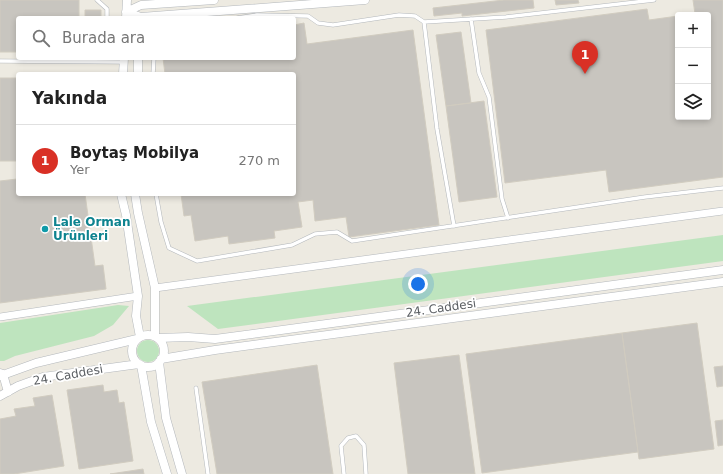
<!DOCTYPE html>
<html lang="tr">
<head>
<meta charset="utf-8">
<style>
	:root { --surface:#fff; --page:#f2f2f2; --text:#222; --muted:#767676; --line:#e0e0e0; --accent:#d93025 }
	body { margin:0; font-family:"DejaVu Sans",sans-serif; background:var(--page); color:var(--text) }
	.controls { position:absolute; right:12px; top:12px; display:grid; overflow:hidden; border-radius:4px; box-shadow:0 2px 6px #0003 }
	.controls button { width:36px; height:36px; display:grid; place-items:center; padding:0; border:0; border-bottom:1px solid var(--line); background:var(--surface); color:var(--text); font:20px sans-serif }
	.you { position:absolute; left:418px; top:284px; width:14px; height:14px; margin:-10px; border:3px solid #fff; border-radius:50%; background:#1a73e8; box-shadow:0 0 0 6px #1a73e833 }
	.badge { display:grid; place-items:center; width:26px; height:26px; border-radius:50%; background:var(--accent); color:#fff; font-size:13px; font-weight:700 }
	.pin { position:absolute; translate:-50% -33px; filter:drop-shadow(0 1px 2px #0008) }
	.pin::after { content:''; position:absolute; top:21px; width:14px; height:12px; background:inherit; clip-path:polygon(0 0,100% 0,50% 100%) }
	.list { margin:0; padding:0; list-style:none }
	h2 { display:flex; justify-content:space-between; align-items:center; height:52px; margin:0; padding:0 16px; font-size:17px }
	h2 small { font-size:13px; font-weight:400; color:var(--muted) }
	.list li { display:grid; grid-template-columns:26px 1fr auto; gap:12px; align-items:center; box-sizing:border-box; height:72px; padding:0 16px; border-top:1px solid var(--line) }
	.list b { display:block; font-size:15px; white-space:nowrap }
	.list p { margin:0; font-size:13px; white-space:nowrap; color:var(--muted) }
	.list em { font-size:13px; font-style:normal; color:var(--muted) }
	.icon { flex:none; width:22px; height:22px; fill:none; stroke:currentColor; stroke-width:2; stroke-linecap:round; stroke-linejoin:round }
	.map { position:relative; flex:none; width:723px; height:474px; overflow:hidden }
	.search { position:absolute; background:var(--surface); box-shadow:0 2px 6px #0003; left:16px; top:16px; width:280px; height:44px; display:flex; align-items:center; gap:10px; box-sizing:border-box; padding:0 14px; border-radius:4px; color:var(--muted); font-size:15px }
	.panel { position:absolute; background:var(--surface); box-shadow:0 2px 6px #0003; left:16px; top:72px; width:280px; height:124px; border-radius:4px }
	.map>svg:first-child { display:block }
</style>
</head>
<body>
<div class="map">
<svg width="723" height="474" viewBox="0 0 723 474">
	<rect width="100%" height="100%" fill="#edeae1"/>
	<path fill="#bee4be" d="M723,235V261L218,329L187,306Z
		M118,305L129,306L113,325L94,336L15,356L4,361H0V323Z
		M137 351a11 11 0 1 1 22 0a11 11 0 1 1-22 0Z"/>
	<path fill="#c8c5bf" stroke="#d1ccc0" d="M0,0H79V18H18V52H0Z
		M504,0H533L534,8L462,16V13L434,16L433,8Z
		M555,0H578L579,3L556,5Z
		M693,0H723V177L609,192L606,170L505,183L486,30L647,9L649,20L678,16V117H708V15H687L695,14Z
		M85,10H101V18H85Z
		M304,23L307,44L413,30L439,225L349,237L346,217L315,221L313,200L298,202L302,227L274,231L275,238L229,244L228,236L195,241L191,215L184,216L181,194H294V74H165L163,58H294V25Z
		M461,32L471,103L446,106L436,35Z
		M0,78H18V161H0Z
		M484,101L497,197L459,202L446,106Z
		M17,179L18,194H85L95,266L103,265L106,289L0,303V181Z
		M697,323L714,449L639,459L622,333Z
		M622,333L638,452L482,473L466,354Z
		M459,355L475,474H408L394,363Z
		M317,365L333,474H217L202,382Z
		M723,366V386L717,387L714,367Z
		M103,385L104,392L117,390L119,403L124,402L133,461L79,469L67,390Z
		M52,395L64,466L14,474H0V419L16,416L14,409L35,406L33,398Z
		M723,420V445L718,446L715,421Z
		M143,469L144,474H110Z"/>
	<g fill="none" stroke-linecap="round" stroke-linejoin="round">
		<g stroke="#b4b8bc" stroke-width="4.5">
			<path id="service" d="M97,0L107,9V18
				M237,18L257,15L308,16L318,23L333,25L399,15L415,16L424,22L506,17L654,0
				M471,19L479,73L489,97L502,199L508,218
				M424,22L437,129L454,226
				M0,61L124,62
				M153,74L154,58
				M156,194L161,222L169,248L197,261L292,245L315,234L337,232L352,241L645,197L723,188
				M196,388L208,474
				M344,474L341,446L348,438L356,436L364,445L366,474"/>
		</g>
		<g stroke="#b4b8bc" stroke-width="8">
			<path id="minor" d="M155,288L723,211
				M0,317L138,296"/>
		</g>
		<g stroke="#b4b8bc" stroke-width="9">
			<path id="tertiary" d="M126,12L141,17L365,0
				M126,12L141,5L214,0
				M126,18L127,0
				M123,74L124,58
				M138,74V58
				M121,194L126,215L138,296L136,316L140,337
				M135,194L138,213L155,288V336
				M132 351a16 16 0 1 1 32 0a16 16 0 1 1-32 0Z
				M158,338L188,337L215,339L723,270
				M161,359L215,350L723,282
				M159,362L166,418L182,474
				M141,365L151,422L167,474
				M0,373L3,374L8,392
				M0,376L36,363L137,339
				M0,396L18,386L43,377L139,364"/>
		</g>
		<use href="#service" stroke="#fff" stroke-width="3.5"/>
		<use href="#minor" stroke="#fff" stroke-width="7"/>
		<use href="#tertiary" stroke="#fff" stroke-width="8"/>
	</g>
	<circle fill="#0f9aa8" stroke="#fff" stroke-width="1.5" cx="45" cy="229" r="4"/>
	<g text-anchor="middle" stroke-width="3.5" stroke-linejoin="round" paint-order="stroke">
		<g font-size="12" font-weight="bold" fill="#0d838f" stroke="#fff" text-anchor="start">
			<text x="53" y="226">Lale Orman<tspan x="53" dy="14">Ürünleri</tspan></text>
		</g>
		<g font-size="12" fill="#5a5e62" stroke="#fff">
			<text transform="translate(441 308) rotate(-8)" y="4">24. Caddesi</text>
			<text transform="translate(68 375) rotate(-10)" y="4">24. Caddesi</text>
		</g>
	</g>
</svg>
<div class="controls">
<button>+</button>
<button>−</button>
<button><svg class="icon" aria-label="layers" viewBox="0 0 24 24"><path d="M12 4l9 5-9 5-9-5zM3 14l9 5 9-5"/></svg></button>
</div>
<div class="you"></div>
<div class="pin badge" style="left:585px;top:74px">1</div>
<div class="search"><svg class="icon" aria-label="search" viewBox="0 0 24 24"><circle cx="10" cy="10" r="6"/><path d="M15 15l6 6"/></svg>Burada ara</div>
<section class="panel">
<h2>Yakında<small></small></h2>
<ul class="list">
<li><span class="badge">1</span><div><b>Boytaş Mobilya</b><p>Yer</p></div><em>270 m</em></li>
</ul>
</section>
</div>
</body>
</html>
